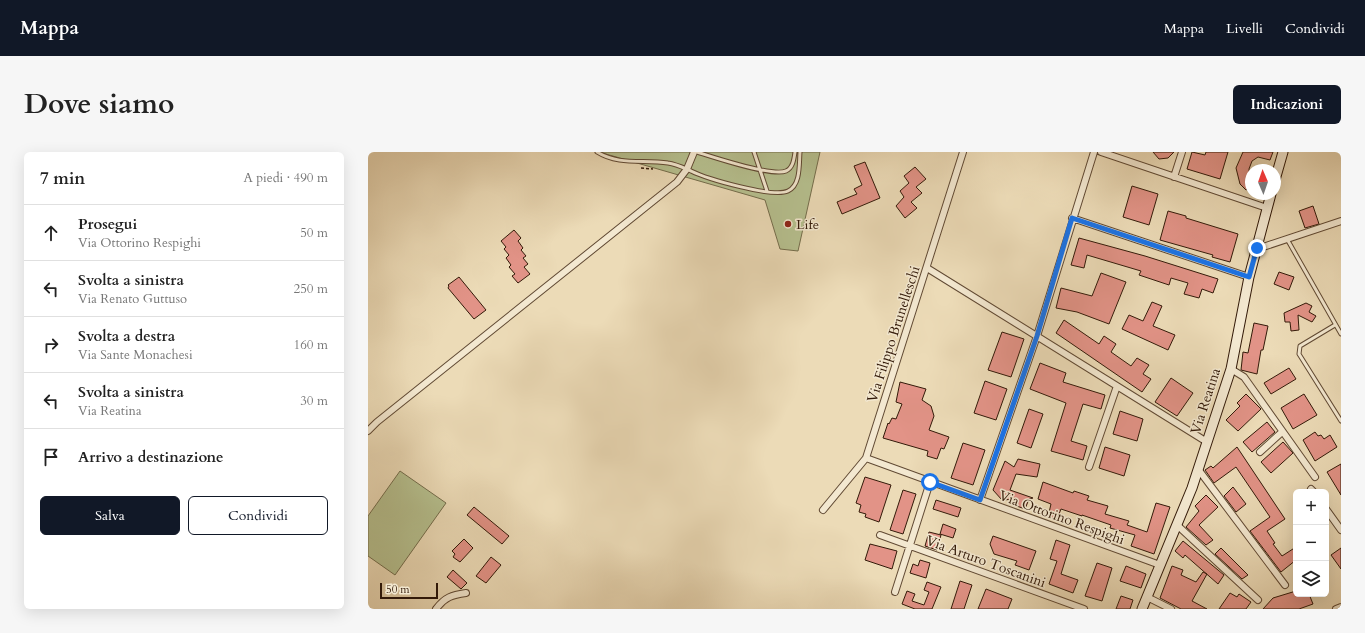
<!DOCTYPE html>
<html lang="it">
<head>
<meta charset="utf-8">
<style>
	:root { --surface:#fff; --page:#f6f6f6; --text:#222; --muted:#767676; --line:#e0e0e0; --accent:#111827 }
	body { margin:0; font-family:Cardo,serif; background:var(--page); color:var(--text) }
	.controls { position:absolute; right:12px; bottom:12px; display:grid; overflow:hidden; border-radius:6px; box-shadow:0 4px 16px #0002 }
	.controls button { width:36px; height:36px; display:grid; place-items:center; padding:0; border:0; border-bottom:1px solid var(--line); background:var(--surface); color:var(--text); font:20px sans-serif }
	.compass { position:absolute; left:877px; top:12px; width:36px; height:36px; border-radius:50%; background:var(--surface); box-shadow:0 4px 16px #0002; rotate:358deg }
	.scale { position:absolute; left:12px; bottom:10px; width:58px; box-sizing:border-box; padding-left:4px; border:2px solid #331a09; border-top:0; font-size:11px; line-height:14px; white-space:nowrap; color:#331a09; -webkit-text-stroke:3px #f3e8d0; paint-order:stroke }
	.stop { position:absolute; width:12px; height:12px; margin:-9px; border:3px solid #1a73e8; border-radius:50%; background:#fff }
	.stop.end { background:#1a73e8; border-color:#fff; box-shadow:0 1px 4px #0008 }
	.list { margin:0; padding:0; list-style:none }
	h2 { display:flex; justify-content:space-between; align-items:center; height:52px; margin:0; padding:0 16px; font-size:17px }
	h2 small { font-size:13px; font-weight:400; color:var(--muted) }
	.list li { display:grid; grid-template-columns:26px 1fr auto; gap:12px; align-items:center; box-sizing:border-box; height:56px; padding:0 16px; border-top:1px solid var(--line) }
	.list b { display:block; font-size:15px; white-space:nowrap }
	.list p { margin:0; font-size:13px; white-space:nowrap; color:var(--muted) }
	.list em { font-size:13px; font-style:normal; color:var(--muted) }
	.actions { display:flex; gap:8px; padding:12px 16px }
	.actions a { flex:1; padding:9px 0; border:1px solid var(--accent); border-radius:6px; text-align:center; font-size:14px; color:var(--accent) }
	.actions .main { background:var(--accent); color:#fff }
	.icon { flex:none; width:22px; height:22px; fill:none; stroke:currentColor; stroke-width:2; stroke-linecap:round; stroke-linejoin:round }
	.map { position:relative; flex:none; width:973px; height:457px; overflow:hidden; border-radius:6px }
	header { display:flex; align-items:center; gap:24px; box-sizing:border-box; height:56px; padding:0 20px; background:var(--accent); color:#fff }
	header strong { font-size:19px }
	nav { display:flex; gap:22px; margin-inline-start:auto; font-size:14px }
	.intro { display:flex; align-items:center; justify-content:space-between; box-sizing:border-box; height:96px; padding:0 24px }
	h1 { margin:0; font-size:28px }
	.button { padding:10px 18px; border-radius:6px; background:var(--accent); color:#fff; font-size:14px; font-weight:700 }
	main { display:flex; gap:24px; padding:0 24px }
	aside { flex:1; background:var(--surface); border-radius:6px; box-shadow:0 4px 16px #0002 }
	.map>svg:first-child { display:block }
</style>
</head>
<body>
<header>
<strong>Mappa</strong>
<nav><a>Mappa</a><a>Livelli</a><a>Condividi</a></nav>
</header>
<div class="intro"><h1>Dove siamo</h1><a class="button">Indicazioni</a></div>
<main>
<aside>
<h2>7 min<small>A piedi · 490 m</small></h2>
<ul class="list">
<li><svg class="icon" aria-label="ahead" viewBox="0 0 24 24"><path d="M12 20V5M6 11l6-6 6 6"/></svg><div><b>Prosegui</b><p>Via Ottorino Respighi</p></div><em>50 m</em></li>
<li><svg class="icon" aria-label="left" viewBox="0 0 24 24"><path d="M17 20v-9H6M10 6l-5 5 5 5"/></svg><div><b>Svolta a sinistra</b><p>Via Renato Guttuso</p></div><em>250 m</em></li>
<li><svg class="icon" aria-label="right" viewBox="0 0 24 24"><path d="M7 20v-9h11M14 6l5 5-5 5"/></svg><div><b>Svolta a destra</b><p>Via Sante Monachesi</p></div><em>160 m</em></li>
<li><svg class="icon" aria-label="left" viewBox="0 0 24 24"><path d="M17 20v-9H6M10 6l-5 5 5 5"/></svg><div><b>Svolta a sinistra</b><p>Via Reatina</p></div><em>30 m</em></li>
<li><svg class="icon" aria-label="arrive" viewBox="0 0 24 24"><path d="M6 21V4h12l-3 4 3 4H6"/></svg><div><b>Arrivo a destinazione</b></div></li>
</ul>
<div class="actions"><a class="main">Salva</a><a>Condividi</a></div>
</aside>
<div class="map">
<svg width="973" height="457" viewBox="0 0 973 457">
	<rect width="100%" height="100%" fill="#ecdbb7"/>
	<filter id="stains"><feTurbulence type="fractalNoise" baseFrequency=".005" numOctaves="4"/><feColorMatrix values="0 0 0 0 .2 0 0 0 0 .09 0 0 0 0 .02 0 0 0 .5 -.17"/></filter>
	<radialGradient id="worn" r=".72"><stop offset=".6" stop-color="#630" stop-opacity="0"/><stop offset="1" stop-color="#630" stop-opacity=".3"/></radialGradient>
	<path fill="#b6c08f" stroke="#746d4c" d="M231,0H452L430,99L412,97L397,48Z
		M32,319L78,351L27,423L0,404V364Z"/>
	<path fill="#e29387" stroke="#331a09" d="M785,0H806L800,6L791,7Z
		M824,0L837,3L838,0H860L852,27L819,17Z
		M875,0H905L902,8L890,5L884,9L881,17L883,35L878,38L872,32L868,16Z
		M497,10L512,46L474,62L469,50L489,42L486,37L494,33L486,14Z
		M547,15L558,27L548,35L554,41L543,50L549,56L537,66L528,54L536,45L532,39L541,31L536,24Z
		M764,34L790,42L781,73L755,65Z
		M945,54L951,72L937,76L931,59Z
		M800,59L818,64V66L870,82L862,110L844,105L845,103L792,88Z
		M146,78L153,86L150,89L155,96L153,98L158,104L155,106L160,112L156,115L162,122L150,131L144,124L147,122L141,115L143,113L138,106L141,103L136,97L138,95L133,89Z
		M711,86L777,104L850,127L845,141L834,137L831,146L816,142L820,131L803,126L801,133L771,123L773,119L719,103L716,116L703,113Z
		M911,120L926,125L921,138L906,132Z
		M733,121L758,130L741,172L709,160L688,156L693,136L724,144Z
		M91,125L118,158L106,167L80,136L81,134L80,133Z
		M784,150L794,154L785,174L807,183L800,198L754,177L761,163L775,169Z
		M938,151L944,154L941,160L948,164L944,170L930,163L931,178L923,179L922,170H917L916,161Z
		M696,168L731,192L736,184L748,192L743,200L763,214L769,206L781,213L775,222L783,227L774,240L688,181Z
		M886,171L900,174L895,198H893L889,222L873,218L875,200L880,201Z
		M634,180L656,187L643,225L620,218Z
		M672,211L698,221L695,230L737,243L733,257L715,252L703,289L719,294L715,308L683,299L698,251L662,237Z
		M921,216L928,227L903,242L896,231Z
		M803,226L825,241L809,264L787,250Z
		M617,229L639,237L628,268L606,261Z
		M532,230L558,237L554,248L563,254L566,264L561,278L581,285L576,297L573,296L569,307L559,304L560,299L515,286L520,271L521,272L524,266L528,267L534,252L528,250Z
		M878,242L893,257L870,279L858,268L872,254L869,251Z
		M936,242L949,263L925,277L913,256Z
		M661,257L675,262L663,296L649,291Z
		M752,259L775,267L769,289L745,282Z
		M899,270L907,280L884,300L875,290Z
		M947,280L950,284L953,283L956,287L962,283L969,295L947,309L935,288Z
		M915,290L925,301L903,321L893,310Z
		M595,291L617,298L605,333L583,326Z
		M737,295L762,303L756,324L731,316Z
		M869,295L917,367L899,379L907,391L905,392L914,404L928,395V408L913,420L882,379L902,365L868,315L846,331L837,318L843,314L845,316Z
		M650,307L672,312L669,325L648,322L642,338L665,346L661,347L657,357L646,353L648,347L634,348L625,338L637,309L646,315Z
		M973,312V343L959,320Z
		M497,325L523,333L511,370L497,365L498,362L491,360L493,353L488,351Z
		M675,330L705,341L706,339L721,344L719,348L740,354L737,362L761,369L759,373L779,380L788,351L802,355L786,402L763,394L767,383L742,376L743,373L714,363V364L693,357L689,367L680,365L683,352L670,347Z
		M865,335L878,352L868,360L856,344Z
		M535,338L548,342L535,382L522,378Z
		M838,343L850,355L831,373L845,388L838,393L818,375L831,359L827,354Z
		M568,348L593,356L590,365L565,357Z
		M106,355L141,384L134,392L99,363Z
		M575,372L588,377L585,386L572,382Z
		M561,380L573,383L569,398L557,394Z
		M625,384L668,399L661,418L647,413L649,409L626,402L622,392Z
		M96,387L105,396L92,410L85,405L87,402L84,399Z
		M688,388L702,393L693,422L710,428L705,441L681,432L689,409L682,407Z
		M815,389L856,423L850,432L817,403L815,406L807,399Z
		M502,392L529,399L524,417L497,408Z
		M853,396L880,423L874,427L847,402Z
		M973,396V417L963,403Z
		M123,405L133,413L118,431L108,424Z
		M552,408L562,411L558,426L542,421L545,412L550,414Z
		M729,411L744,416L734,449L717,444Z
		M758,414L778,422L773,436L752,429Z
		M804,414L815,418L813,423L828,430L835,420L839,422L824,449L839,457H813L792,446Z
		M85,418L99,431L93,437L79,425Z
		M592,429L604,433L596,457H583Z
		M559,430L573,435L564,457H547L534,452L539,439L547,442L544,449L556,453L561,440L556,438Z
		M618,437L644,447L640,457H610Z
		M928,439V442H941L945,452L931,457H895L905,446Z
		M862,441L869,445L871,442L883,450L878,457H851Z
		M753,444L765,448L762,457H748Z"/>
	<g fill="none" stroke-linecap="round" stroke-linejoin="round">
		<g stroke="#614a34" stroke-width="5">
			<path id="lane" d="M229,0C251,14 276,7 300,11C308,12 316,16 323,19C339,27 405,46 420,39C433,33 431,12 432,0
				M329,0C345,5 404,25 418,19C425,16 426,7 427,0
				M386,0L399,39
				M919,87L973,182
				M967,173L932,194L931,202L973,269"/>
		</g>
		<g stroke="#614a34" stroke-width="8">
			<path id="street" d="M733,0L899,56
				M806,25L814,0
				M704,66L881,125
				M889,97L973,69
				M559,116L839,290
				M863,217L876,225L947,325
				M0,279L9,270L309,30L319,17L326,0
				M892,300L914,280
				M498,306L792,413
				M721,315L749,234
				M830,317L917,433
				M943,337L946,340
				M612,348L669,184L726,0
				M958,357L973,378
				M455,358L498,306L595,0
				M809,373L890,448
				M512,383L716,457
				M527,440L562,330
				M779,445L803,457
				M68,457C77,445 84,443 98,441
				M968,457L973,455"/>
		</g>
		<g stroke="#331a09" stroke-width="11">
			<path id="secondary" d="M907,28L915,0
				M774,457L824,336L863,217L881,125L903,42"/>
		</g>
		<path stroke="#331a09" stroke-width="1.5" stroke-dasharray="3 2" stroke-linecap="butt" d="M273,16L285,17"/>
		<use href="#lane" stroke="#f3e8d0" stroke-width="3"/>
		<use href="#street" stroke="#f3e8d0" stroke-width="6"/>
		<use href="#secondary" stroke="#f3e8d0" stroke-width="9"/>
	</g>
	<g fill="none" stroke-linecap="round" stroke-linejoin="round">
		<path stroke="#1a73e8" stroke-width="5" d="M562,330L612,348L669,184L704,66L881,125L889,96"/>
	</g>
	<circle fill="#8f2418" stroke="#f3e8d0" stroke-width="1.5" cx="420" cy="72" r="4"/>
	<g text-anchor="middle" stroke-width="3" stroke-linejoin="round" paint-order="stroke">
		<g font-size="14" fill="#331a09" stroke="#f3e8d0" text-anchor="start">
			<text x="428" y="77">Life</text>
		</g>
		<g font-size="14" fill="#331a09" stroke="#f3e8d0">
			<text transform="translate(525 182) rotate(-72)" y="5">Via Filippo Brunelleschi</text>
			<text transform="translate(837 249) rotate(-72)" y="5">Via Reatina</text>
			<text transform="translate(694 365) rotate(20)" y="5">Via Ottorino Respighi</text>
			<text transform="translate(618 409) rotate(20)" y="5">Via Arturo Toscanini</text>
		</g>
	</g>
	<rect width="100%" height="100%" filter="url(#stains)"/>
	<rect width="100%" height="100%" fill="url(#worn)"/>
</svg>
<div class="controls">
<button>+</button>
<button>−</button>
<button><svg class="icon" aria-label="layers" viewBox="0 0 24 24"><path d="M12 4l9 5-9 5-9-5zM3 14l9 5 9-5"/></svg></button>
</div>
<svg class="compass" viewBox="-18 -18 36 36"><path d="M0-13l5 13h-10z" fill="#e53935"/><path d="M0 13l5-13h-10z" fill="#767676"/></svg>
<div class="scale">50 m</div>
<div class="stop" style="left:562px;top:330px"></div>
<div class="stop end" style="left:889px;top:96px"></div>
</div>
</main>
</body>
</html>
